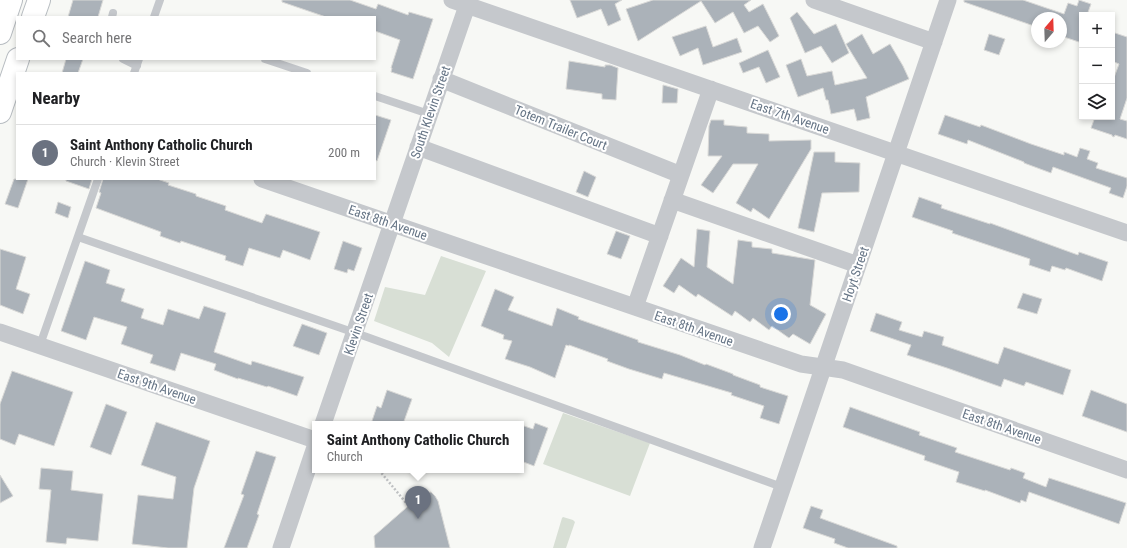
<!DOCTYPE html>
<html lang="en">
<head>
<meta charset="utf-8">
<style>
	:root { --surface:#fff; --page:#f6f6f6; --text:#202124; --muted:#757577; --line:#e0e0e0; --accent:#e66626 }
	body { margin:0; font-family:"Roboto Condensed",sans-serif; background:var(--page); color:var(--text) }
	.controls { position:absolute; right:12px; top:12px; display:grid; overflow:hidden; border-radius:0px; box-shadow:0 2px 6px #0003 }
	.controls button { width:36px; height:36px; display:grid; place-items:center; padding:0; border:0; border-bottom:1px solid var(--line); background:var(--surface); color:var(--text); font:20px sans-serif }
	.compass { position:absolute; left:1031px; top:12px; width:36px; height:36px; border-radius:50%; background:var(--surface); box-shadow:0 2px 6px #0003; rotate:19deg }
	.you { position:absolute; left:781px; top:314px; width:14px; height:14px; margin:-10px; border:3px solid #fff; border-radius:50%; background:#1a73e8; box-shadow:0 0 0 6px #1a73e833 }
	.badge { display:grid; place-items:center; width:26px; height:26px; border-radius:50%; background:var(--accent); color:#fff; font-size:13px; font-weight:700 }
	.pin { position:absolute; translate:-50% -33px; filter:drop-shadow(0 1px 2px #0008) }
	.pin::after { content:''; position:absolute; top:21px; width:14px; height:12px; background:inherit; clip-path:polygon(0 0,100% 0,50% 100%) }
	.popup { position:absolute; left:312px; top:421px; width:212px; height:52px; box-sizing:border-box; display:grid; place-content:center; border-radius:0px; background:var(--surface); filter:drop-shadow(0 1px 3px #0005); font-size:13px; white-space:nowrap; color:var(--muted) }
	.popup b { font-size:15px; color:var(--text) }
	.popup::after { content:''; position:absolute; left:50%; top:100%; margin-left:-8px; border:8px solid transparent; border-top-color:var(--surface) }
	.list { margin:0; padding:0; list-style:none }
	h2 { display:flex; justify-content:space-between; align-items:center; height:52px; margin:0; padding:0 16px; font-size:17px }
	h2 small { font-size:13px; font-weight:400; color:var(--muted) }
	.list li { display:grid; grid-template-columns:26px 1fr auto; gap:12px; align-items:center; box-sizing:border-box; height:56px; padding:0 16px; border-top:1px solid var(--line) }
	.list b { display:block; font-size:15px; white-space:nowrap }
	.list p { margin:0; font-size:13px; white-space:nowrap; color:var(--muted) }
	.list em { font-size:13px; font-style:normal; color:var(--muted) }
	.icon { flex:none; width:22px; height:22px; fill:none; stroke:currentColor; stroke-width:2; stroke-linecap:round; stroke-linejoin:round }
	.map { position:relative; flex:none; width:1127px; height:548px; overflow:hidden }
	.search { position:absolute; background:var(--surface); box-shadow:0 2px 6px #0003; left:16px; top:16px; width:360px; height:44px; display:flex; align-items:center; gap:10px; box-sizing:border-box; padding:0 14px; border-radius:0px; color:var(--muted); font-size:15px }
	.panel { position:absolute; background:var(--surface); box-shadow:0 2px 6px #0003; left:16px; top:72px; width:360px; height:108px; border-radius:0px }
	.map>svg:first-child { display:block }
</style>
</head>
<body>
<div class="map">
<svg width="1127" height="548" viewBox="0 0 1127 548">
	<rect width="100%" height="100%" fill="#f7f8f5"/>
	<path fill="#d8dfd5" d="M441,256L486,271L449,357L432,343L374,321L385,287L425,295Z
		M563,413L650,443L630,496L543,464Z
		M563,517L573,520L575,522L566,548H553L562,518Z"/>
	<path fill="#abb2b9" stroke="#d9d9d7" d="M73,0H103L98,17H68Z
		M282,0H350L376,9L378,4L408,15L409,12L433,19L413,79L391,72L392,68H391L400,40L375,31V17H326L282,2Z
		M570,0H622L615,4L621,20L608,26L601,9L577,18Z
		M653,0H751L744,5L749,12L763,4L779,36L770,42L758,26L744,33L733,12L715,23L701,1L638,41L626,9Z
		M964,0H1023L1064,14L1068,3L1077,6L1079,0L1091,4L1087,15H1082V43L1061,36V18H1037V27L964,2Z
		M797,12L814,34L836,24L849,53L832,63L821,46L805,53L790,18Z
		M706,26L713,47L737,38L742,52L703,65L698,48L680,56L672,37Z
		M1112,32L1127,37V98L1120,119L1127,121V139L1115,135L1114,137L1112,136V135L1091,128L1095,117H1112V83L1119,64L1112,61Z
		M862,34L873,54L890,44L903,66L909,79L866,97L870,118L857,121L854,109L831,114L828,100H826L823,88L798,97L786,65L801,59L807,76L832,71L835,85L867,78L846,44Z
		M989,34L1005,39L999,55L984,50Z
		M768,50L780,77L766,83L759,67L743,73L739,63Z
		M66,59H83L78,73H62Z
		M569,61L605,67V65H610L618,68L616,100L602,99V94L566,89Z
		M663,85L678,89L677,103H662Z
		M375,115L391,120L377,161L375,160Z
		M945,115L980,127L981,125L1031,144L1064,155V152L1077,157L1080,148L1090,151L1087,159L1098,163L1096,168L1127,178V186L1123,198L1109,193L1111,188L1053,167L1051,173L1024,163V162L968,140L967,144L938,134Z
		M711,120H724V125L747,127V133L769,134V141L811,140V149L769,219L753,208L751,212L736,203L758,164H733L713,193L701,185L722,156H708L709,126Z
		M814,152H835V162L860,163L859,192L822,193L814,232L798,228Z
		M584,171L596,177L588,197L576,192Z
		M14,179H28L18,208L5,204Z
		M66,179H92L89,189L66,181Z
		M103,179H157L169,183L168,185L196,194V196L226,206L225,210L262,223L266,214L320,232L310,260L283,250L280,258L249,248L243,266L225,260L226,256L181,241L180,243L160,236L161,232L96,208L101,193L99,192Z
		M919,197L942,205L941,208L990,224V223L1078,255L1079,252L1108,262L1102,281L1066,268L1065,270L1052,266L1050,272L1029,265L1030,259L952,233L953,231L912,217Z
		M58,202L71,207L68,218L55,213Z
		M697,229L710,231L707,267L733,284L738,240L752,242V247L772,249V253L815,260L810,305L826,314L810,344L793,334L789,338L772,326L769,330L753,318L750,322L735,311L732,316L698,294L696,297L679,285L674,293L663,286L681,258L694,267Z
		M616,231L630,236L621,259L607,254Z
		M343,241L362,248L354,271L348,269L347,273L334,269Z
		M0,249L26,257L16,289L30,294L23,314L0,305Z
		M85,261L110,270L106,283L125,289L121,301L144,309L141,318L163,325L168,309L199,319L204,306L226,313L214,352L251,365L252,361L304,377L297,396L268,386L267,387L238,378V379L214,370L216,364L181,353L175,371L150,363L153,355L121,344L127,327L94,317L86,340L61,331Z
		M495,289L514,297L508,310L552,326L557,308L579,317L578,319L638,340V342L680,355L705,365L706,364L733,374V375L760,385V387L788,396L779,424L760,418L764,406L731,395L732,393L664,373L662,379L629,369L607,361L608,359L569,345V346L566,345L555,378L530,367L505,359L512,341L503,339L504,335L481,326Z
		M1023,293L1042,299L1037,314L1017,308Z
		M876,313L902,322L899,330L922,337L924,331L944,337L942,345L998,364L1004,347L1071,370L1063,395L1026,382L1024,386L1004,379L1001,387L947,368L907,355L911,345L870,331Z
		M302,324L327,333L319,355L293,346Z
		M12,371L73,392L54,446L19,434L15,445L0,439V404Z
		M387,390L412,399L403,424H371L377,406L381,408Z
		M1091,390L1127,404V432L1082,416Z
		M106,404L127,412L111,455L90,447Z
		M850,407L920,432L919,435L957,448L955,452L1010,470L1011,468L1025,473L1023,478L1046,487L1049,478L1126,503L1119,524L1029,492L1026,502L1021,500L1020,503L985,490V491L956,482L959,472L924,460L925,456L843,427Z
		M156,422L210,441L194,488L187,548H168L132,544L138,495L173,499L176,477L141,465Z
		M535,423L548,428L534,466L521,461V425L533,429Z
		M256,451L276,457L257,514L259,515L247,548H224L244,495L241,494Z
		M41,468L73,471L71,490L103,494L98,541L67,538L66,544L46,542L51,490L39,489Z
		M0,475L13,496L0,503Z
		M431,492L435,496L438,501L450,548H375L374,536L422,494Z
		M811,506L823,510L820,518L897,546V548H848L834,543L835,539L803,528Z"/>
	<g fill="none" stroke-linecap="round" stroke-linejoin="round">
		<g stroke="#b7bcc1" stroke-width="24">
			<path id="secondary" d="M33,17L39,0
				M0,33L11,0
				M0,112L18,59"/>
		</g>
		<path stroke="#bfc1c3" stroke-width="2.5" stroke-dasharray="2 2" stroke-linecap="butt" d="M379,470L407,504"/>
		<path stroke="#c5c8cc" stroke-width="8" d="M112,17L113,13
			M154,17L160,0
			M123,59L137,66
			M265,59L307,73
			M134,73L139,59
			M375,96L429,114
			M78,237L367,337L782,487
			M40,345L98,179"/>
		<path stroke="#c5c8cc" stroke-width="17" d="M452,0L1127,233
			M814,0L934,42
			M441,79L681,175
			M418,147L660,236
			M262,179L801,364L843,370L1127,470
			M672,200L858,265
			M635,307L711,89
			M0,332L315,440
			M323,424L469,0
			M281,548L315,447
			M762,548C823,365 887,183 948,0"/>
		<use href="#secondary" stroke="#fff" stroke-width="22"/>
	</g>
	<g text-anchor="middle" stroke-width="4" stroke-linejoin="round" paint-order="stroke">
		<g font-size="13" fill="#667586" stroke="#fff">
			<text transform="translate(430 112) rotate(-71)" y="5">South Klevin Street</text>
			<text transform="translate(790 116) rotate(19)" y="5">East 7th Avenue</text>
			<text transform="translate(561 127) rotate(22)" y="5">Totem Trailer Court</text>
			<text transform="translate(388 222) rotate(19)" y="5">East 8th Avenue</text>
			<text transform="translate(855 274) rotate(-71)" y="5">Hoyt Street</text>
			<text transform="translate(358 324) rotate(-71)" y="5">Klevin Street</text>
			<text transform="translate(694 328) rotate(19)" y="5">East 8th Avenue</text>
			<text transform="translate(157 386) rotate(19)" y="5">East 9th Avenue</text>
			<text transform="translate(1002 426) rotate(19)" y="5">East 8th Avenue</text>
		</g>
	</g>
</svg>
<div class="controls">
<button>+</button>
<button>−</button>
<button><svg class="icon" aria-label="layers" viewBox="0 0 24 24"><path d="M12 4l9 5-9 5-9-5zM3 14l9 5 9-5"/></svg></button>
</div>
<svg class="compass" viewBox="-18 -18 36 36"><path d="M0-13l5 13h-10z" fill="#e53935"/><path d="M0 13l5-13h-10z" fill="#757577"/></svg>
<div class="you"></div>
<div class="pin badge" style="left:418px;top:519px;background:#6b7280">1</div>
<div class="popup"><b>Saint Anthony Catholic Church</b>Church</div>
<div class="search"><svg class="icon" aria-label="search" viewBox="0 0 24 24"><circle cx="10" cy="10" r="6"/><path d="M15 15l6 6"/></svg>Search here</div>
<section class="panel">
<h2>Nearby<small></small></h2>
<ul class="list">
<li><span class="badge" style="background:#6b7280">1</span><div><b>Saint Anthony Catholic Church</b><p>Church · Klevin Street</p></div><em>200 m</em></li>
</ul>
</section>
</div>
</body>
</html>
